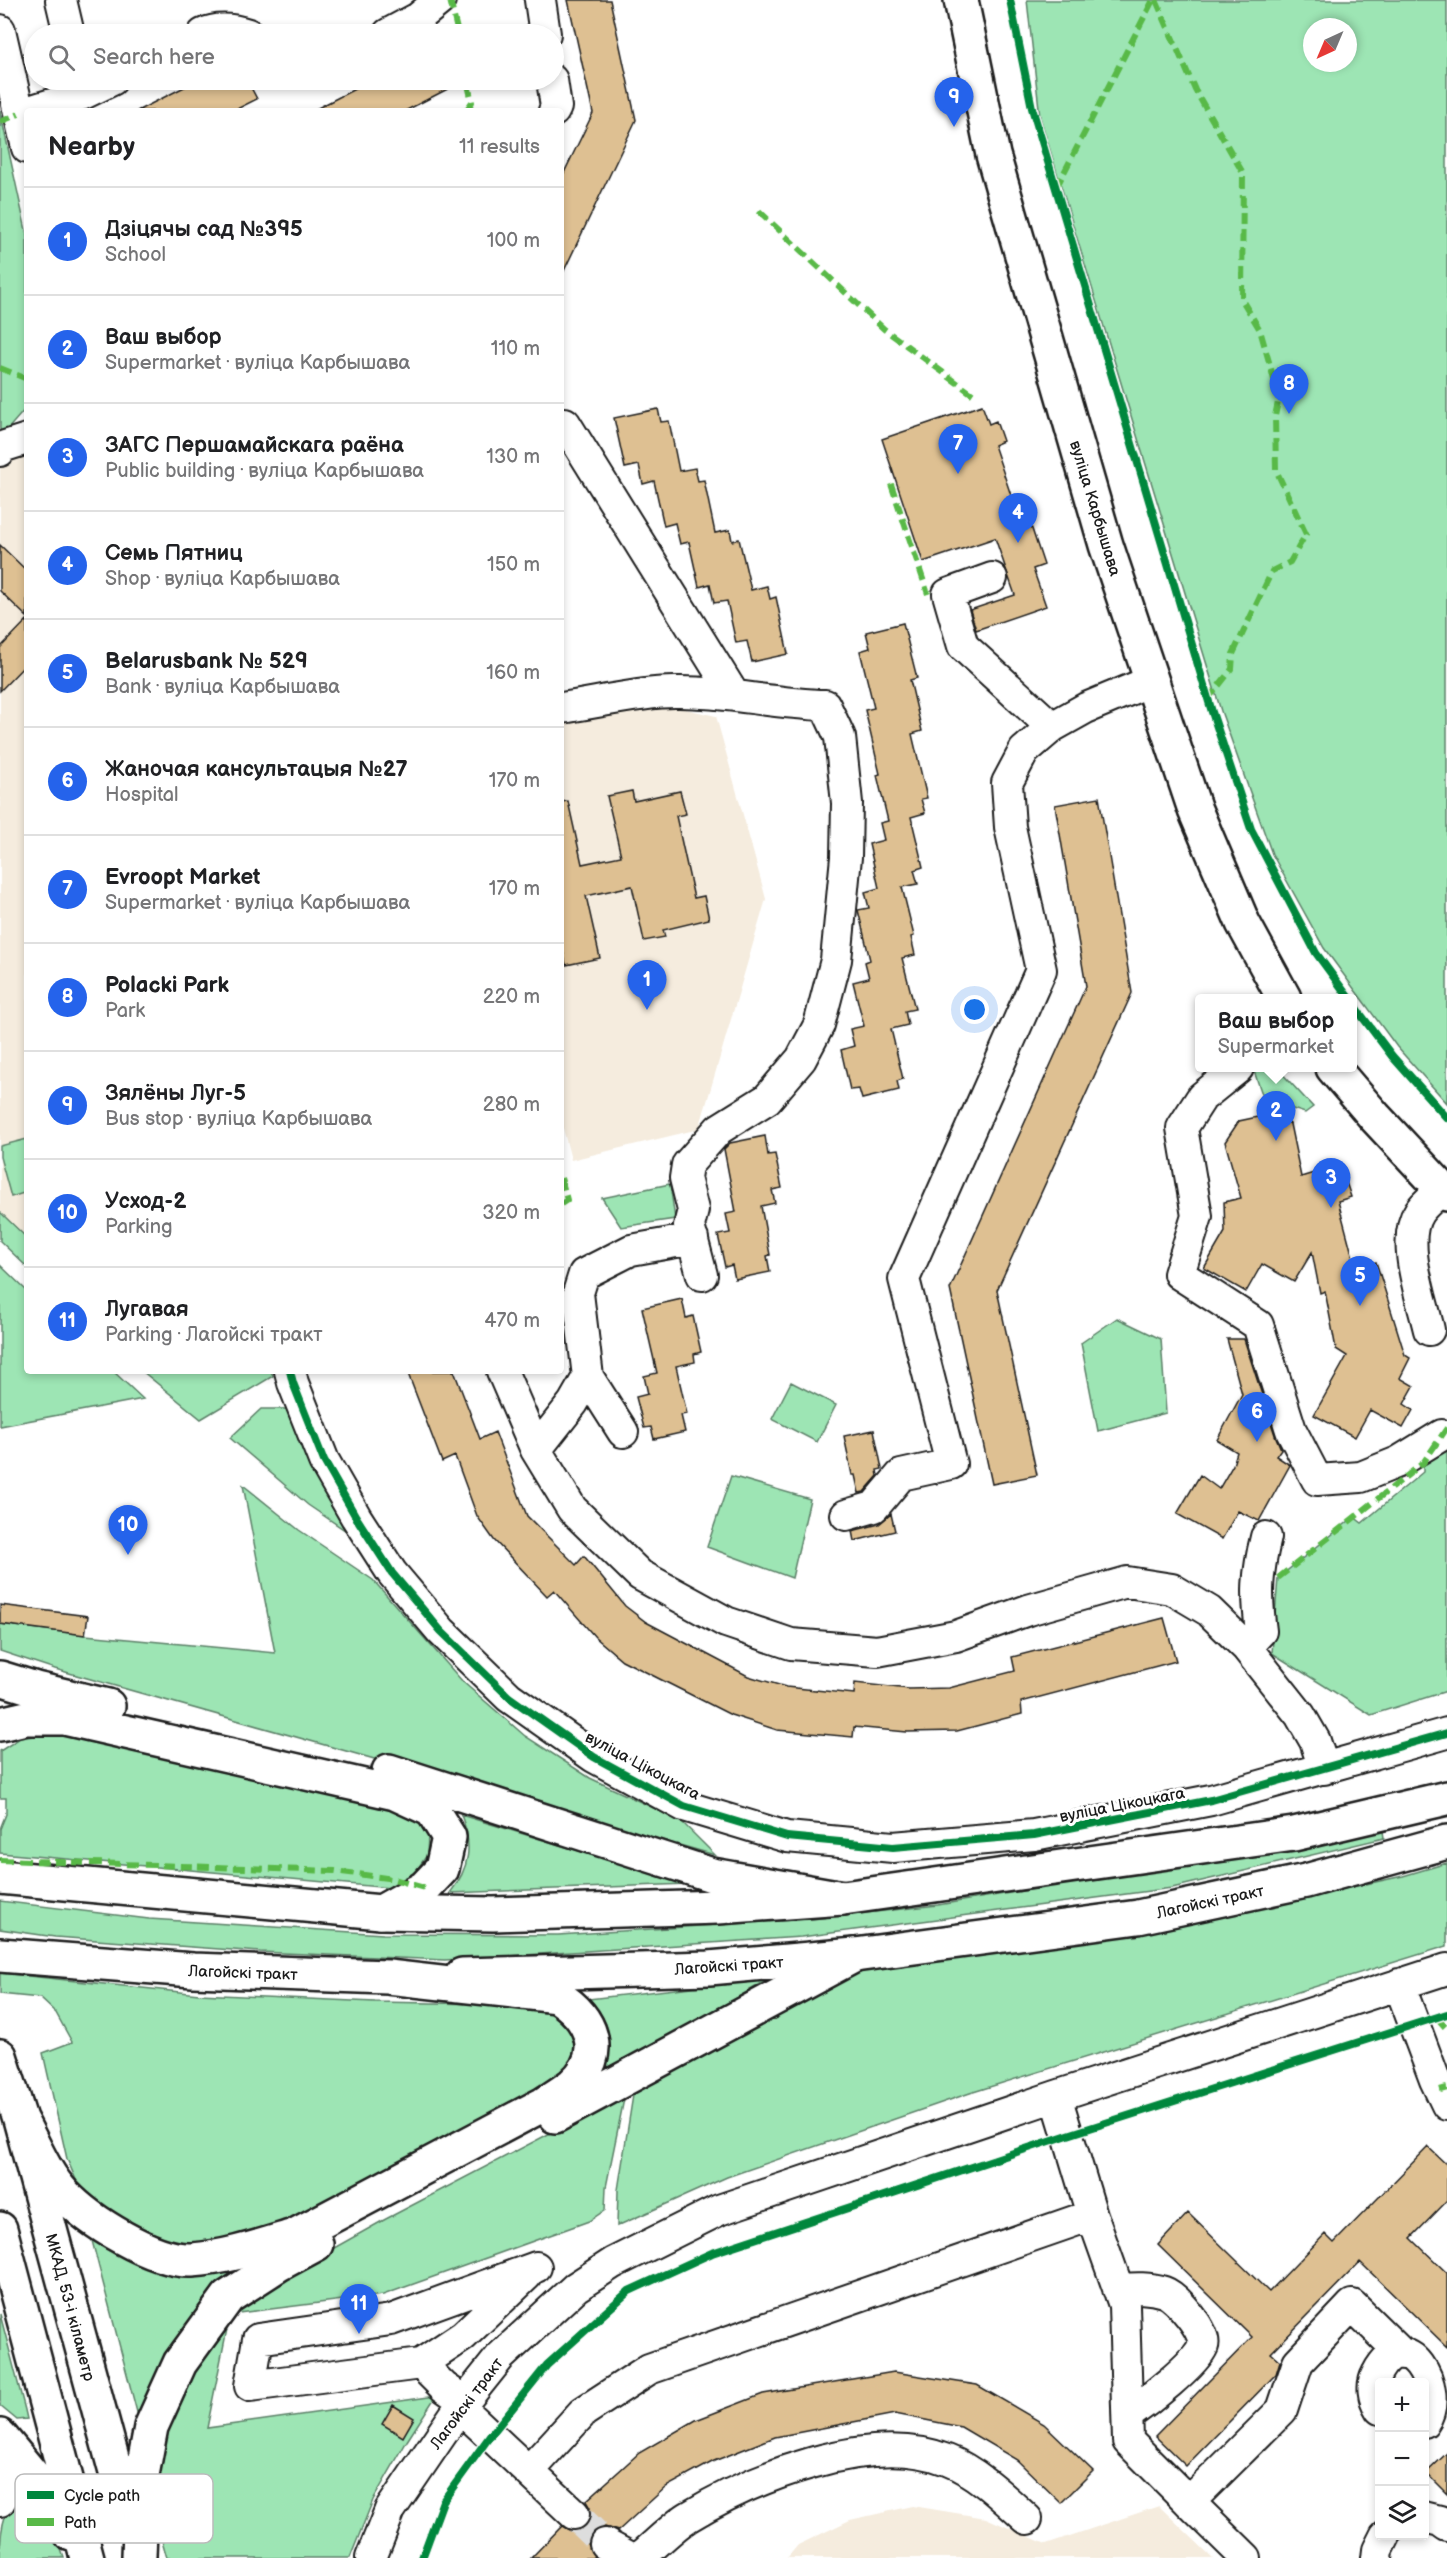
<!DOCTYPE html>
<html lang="en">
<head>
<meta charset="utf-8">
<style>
	:root { --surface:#fff; --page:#f2f2f2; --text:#202124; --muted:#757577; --line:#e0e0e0; --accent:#2563eb }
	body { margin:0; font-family:"Balsamiq Sans",sans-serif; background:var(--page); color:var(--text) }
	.controls { position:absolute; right:18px; bottom:18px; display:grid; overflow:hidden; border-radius:6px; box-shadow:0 3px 9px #0003 }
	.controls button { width:54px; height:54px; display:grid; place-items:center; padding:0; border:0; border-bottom:2px solid var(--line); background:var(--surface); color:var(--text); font:30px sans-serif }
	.compass { position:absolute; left:1303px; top:18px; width:54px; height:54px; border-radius:50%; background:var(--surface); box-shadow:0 3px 9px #0003; rotate:224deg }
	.you { position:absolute; left:975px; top:1010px; width:21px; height:21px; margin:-15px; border:4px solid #fff; border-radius:50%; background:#1a73e8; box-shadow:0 0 0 9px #1a73e833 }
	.badge { display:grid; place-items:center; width:39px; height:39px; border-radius:50%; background:var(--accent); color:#fff; font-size:20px; font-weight:700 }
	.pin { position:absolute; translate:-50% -50px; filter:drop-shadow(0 2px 3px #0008) }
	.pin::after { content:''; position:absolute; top:32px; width:21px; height:18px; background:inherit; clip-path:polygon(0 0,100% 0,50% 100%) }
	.popup { position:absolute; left:1195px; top:994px; width:162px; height:78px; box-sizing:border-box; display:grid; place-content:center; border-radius:6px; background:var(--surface); filter:drop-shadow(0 2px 4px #0005); font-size:20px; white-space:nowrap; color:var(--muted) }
	.popup b { font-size:22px; color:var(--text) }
	.popup::after { content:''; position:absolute; left:50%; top:100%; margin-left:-12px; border:12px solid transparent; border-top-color:var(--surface) }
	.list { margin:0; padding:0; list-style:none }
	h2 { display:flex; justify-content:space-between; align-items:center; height:78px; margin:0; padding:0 24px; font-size:26px }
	h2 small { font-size:20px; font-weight:400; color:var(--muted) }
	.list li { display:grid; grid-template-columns:39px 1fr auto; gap:18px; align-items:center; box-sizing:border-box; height:108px; padding:0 24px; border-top:2px solid var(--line) }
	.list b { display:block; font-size:22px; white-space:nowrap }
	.list p { margin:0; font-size:20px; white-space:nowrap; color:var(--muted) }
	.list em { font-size:20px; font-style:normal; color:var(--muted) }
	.icon { flex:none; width:33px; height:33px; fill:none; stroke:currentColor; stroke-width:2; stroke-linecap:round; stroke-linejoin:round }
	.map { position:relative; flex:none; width:1447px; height:2558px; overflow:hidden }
	.search { position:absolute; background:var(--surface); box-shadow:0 3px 9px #0003; left:24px; top:24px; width:540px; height:66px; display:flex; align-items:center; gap:15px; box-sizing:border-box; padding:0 21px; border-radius:33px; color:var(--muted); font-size:22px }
	.panel { position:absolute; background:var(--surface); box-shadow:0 3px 9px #0003; left:24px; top:108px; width:540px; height:1266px; border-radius:6px }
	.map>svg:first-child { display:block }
</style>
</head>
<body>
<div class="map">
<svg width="1447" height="2558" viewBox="0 0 1447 2558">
	<rect width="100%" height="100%" fill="#fff"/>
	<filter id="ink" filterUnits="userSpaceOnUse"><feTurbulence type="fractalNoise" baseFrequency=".0167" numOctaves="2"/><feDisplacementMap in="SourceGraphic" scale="12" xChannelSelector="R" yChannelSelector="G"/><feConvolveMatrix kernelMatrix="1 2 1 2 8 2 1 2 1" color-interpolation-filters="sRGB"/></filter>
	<g filter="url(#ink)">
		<path fill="#f5ecde" d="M27,428V1238L0,1212V438Z
			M668,705L716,716L766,899L699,1129L571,1160L561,1120V722Z
			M913,2506L986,2518L1046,2544L1159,2506L1213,2558H787L798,2545L850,2520Z"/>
		<path fill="#9de5b4" stroke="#5c8068" stroke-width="1.5" fill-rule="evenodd" d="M1027,0H1447V1103L1397,1047L1324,948L1272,854L1221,711L1040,117ZM1312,27H1348V63H1312Z
			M0,111L27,235V407L0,438Z
			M1259,1068H1277L1313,1107L1305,1113L1264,1100L1254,1071Z
			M27,1139V1192L11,1197L0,1157V1146Z
			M670,1184L675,1219L621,1227L602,1198Z
			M0,1212L27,1238V1267L0,1241Z
			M0,1265L27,1291V1371H113L143,1399L0,1426Z
			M1117,1318L1161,1339L1166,1413L1098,1431L1081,1343Z
			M142,1371H271L273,1376L201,1419Z
			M791,1382L836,1405L817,1442L772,1419Z
			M261,1409H296L361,1541L308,1505L230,1438Z
			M1447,1428V1691L1371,1715L1272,1653L1278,1578L1354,1517L1362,1523L1423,1472V1463Z
			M731,1476L810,1499L792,1578L707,1547Z
			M243,1485L299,1530L373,1580L463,1682L525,1736L590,1778L681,1821L715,1855L55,1669L0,1651V1624L85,1635L275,1653Z
			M55,1733L123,1741L395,1802L421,1818L428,1834L427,1855L416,1871L391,1888L0,1853V1829L6,1814V1798H0V1751L20,1738Z
			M461,1815L688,1884L450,1893C470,1868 473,1845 461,1815Z
			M1383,1831L1384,1838L1172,1888L801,1937L445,1960L260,1952L55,1937L0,1929V1901L149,1919L383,1934L558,1935L812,1919L938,1905Z
			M1447,1863V1946L970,2093L727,2177L617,2226L618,2190L634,2089L819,1986L865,1969L1151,1931L1403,1876Z
			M0,1973L199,1994L375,2002L548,2005L565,2017L572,2032L575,2051L572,2064L542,2091L296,2222L182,2249L104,2211L77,2182L67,2159L43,2053L72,2042L56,2013L40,1998L0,1994Z
			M771,1978L600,2077C613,2044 615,2026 588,1999Z
			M625,2094L606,2187L605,2210L589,2221L383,2295L230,2314L207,2428L436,2396L407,2441L373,2500L350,2558H167L156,2519L157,2439L229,2307L384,2220Z
			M90,2233L235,2266L238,2274L139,2420Z
			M0,2314L25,2410L27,2419L17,2420L0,2406Z
			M29,2488L47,2510L64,2558H0C0,2530 3,2502 29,2488Z"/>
		<path fill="#dec092" stroke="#1c1c1c" stroke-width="1.5" d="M568,0H610L636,120L561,277V179L593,113Z
			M198,80H247L257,99L233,111H137Z
			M372,80H465L405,111H312Z
			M982,405L989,424L996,421L1003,441L994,445L1022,528L1031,526L1044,565L1033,569L1046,606L976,630L970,610L1015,595L995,538L923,562L882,439Z
			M658,409L661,422L669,421L679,471L695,468L698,481L704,480L715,533L730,530L732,541L739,539L751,590L767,586L770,599L776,597L788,654L752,662L747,641L736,643L727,601L714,603L710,584L699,587L689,542L680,544L675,523L664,526L654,481L643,484L639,465L625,468L614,418Z
			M0,545L27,571V617L0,591Z
			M27,620V663L0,691V648Z
			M903,623L917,678L910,680L922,731L912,734L927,798L921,799L925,813L911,817L923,867L914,870L918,884L902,887L914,936L911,937L915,955L902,958L915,1009L905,1011L908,1025L891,1029L903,1079L897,1081L899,1090L862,1099L859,1089L850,1090L841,1050L854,1046L850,1029L864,1026L853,982L869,978L865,962L870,960L858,910L869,908L865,892L879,888L869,844L884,840L880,823L888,821L877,775L880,774L865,710L874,708L860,651L870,648L866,632Z
			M632,791L634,801L680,791L686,814L676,816L694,898L704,896L709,919L663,930L665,937L644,941L632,886L586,896L600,958L566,965L561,943V802L568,801L582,864L621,856L607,796Z
			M1099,797L1132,993L997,1290L1037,1475L992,1484L950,1289L1086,986L1055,805Z
			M1276,1113L1290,1124L1301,1177L1333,1167L1344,1176L1351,1197L1338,1201L1356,1269L1376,1262L1405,1355L1410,1358L1400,1378L1414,1386L1404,1404L1413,1410L1403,1428L1370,1410L1355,1437L1314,1415L1347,1356L1336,1349L1325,1291L1320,1293L1312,1252L1294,1282L1262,1264L1246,1292L1204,1268L1225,1232L1224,1202L1241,1198L1225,1142L1239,1121Z
			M765,1136L768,1155L775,1154L782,1188L772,1190L775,1203L761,1206L770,1255L767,1256L770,1272L735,1279L732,1265L725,1267L718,1235L730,1233L726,1214L736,1212L724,1149L730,1143Z
			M682,1299L686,1318L693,1316L701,1352L694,1354L695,1362L676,1366L687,1414L681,1415L685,1432L654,1439L651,1427L644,1428L636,1397L648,1394L644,1376L657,1373L642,1308Z
			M1227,1339H1244L1275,1435L1281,1449L1276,1456L1290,1465L1259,1521L1238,1511L1222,1539L1177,1514L1200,1475L1219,1489L1233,1465L1237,1452L1217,1440L1242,1394Z
			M407,1371H454L480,1439L495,1432L527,1516L576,1565L584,1556L625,1606L646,1622L748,1676L786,1687L854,1694L855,1683L909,1689L949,1688L1015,1671L1012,1657L1164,1618L1176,1661L1021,1702L1022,1714L957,1731L907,1732L854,1727L853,1737L777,1730L731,1715L622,1660L595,1637L554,1590L547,1596L494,1540L477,1516L455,1456L442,1462Z
			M874,1430L882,1469L877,1470L878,1476L864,1492L859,1493L855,1475H852L844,1436Z
			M891,1514L895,1531L854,1541L852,1531L879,1524Z
			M0,1605L88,1616L85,1635L0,1624Z
			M1428,2147L1447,2165V2201L1411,2238L1447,2273V2347L1360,2262L1271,2353L1280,2361L1276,2374L1186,2466L1155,2436L1252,2337L1158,2245L1188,2213L1269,2292L1325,2234L1334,2243Z
			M894,2372L977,2385L1044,2424L1093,2471L1061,2503L1017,2460L961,2427L895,2414L775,2437L714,2461L666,2487L618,2531L605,2527L595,2530L590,2536L588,2544L594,2556L592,2558H531L562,2526L571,2531L580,2530L586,2526L591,2517L590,2508L586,2501L639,2453L696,2420L763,2394Z
			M393,2405L414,2418L403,2437L382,2424Z
			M1447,2453V2494L1426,2473Z"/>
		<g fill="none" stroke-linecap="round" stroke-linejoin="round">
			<path stroke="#ddd" stroke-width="30" stroke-dasharray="30 15" stroke-linecap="butt" d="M574,2514L605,2544"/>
			<g stroke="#1c1c1c" stroke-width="34">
				<path id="minor" d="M61,0L69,34
					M540,0L545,34
					M0,30L27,148
					M203,34C218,27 233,29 248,34
					M388,34L418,18L440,0
					M552,80L556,107L554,111
					M29,111L81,95L112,80
					M565,423L734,695
					M0,451L5,446L27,439
					M992,578L948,594L963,646L1052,727
					M561,708C596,703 641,692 675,692C725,691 775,704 825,705L840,737L847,803L846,857L836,960L819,1025L801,1059L767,1099L719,1129L687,1165L685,1178L693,1210L689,1226L702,1275
					M1238,1068L1202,1097L1182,1128L1197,1216L1179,1274L1258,1325L1291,1430L1317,1480L1361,1477L1398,1462L1442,1435
					M1429,1330C1422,1299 1400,1240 1419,1212C1425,1203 1435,1196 1442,1189
					M290,1371L293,1383L324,1461L356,1517L392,1573L441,1631L509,1697L594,1757L684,1806L787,1837L893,1847L1034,1835L1211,1800L1447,1733
					M502,1371L536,1450L572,1509L640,1575L726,1622L791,1644L877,1651L956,1636L1028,1610L1127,1582L1172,1589L1209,1611L1246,1647L1300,1715L1315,1741L1324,1769
					M623,1432L588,1377L578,1293L584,1274L631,1250L693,1239
					M536,1450L573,1403L588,1377
					M846,1515L874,1507L901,1475L951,1464L904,1279L1041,970L1010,827L1007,783L1024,751L1052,727L1086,708L1151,681
					M1246,1647L1261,1631C1256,1594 1257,1574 1266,1537
					M1399,1984L1435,2080L1447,2105
					M1056,2096L1092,2215L1124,2305L1128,2441L1189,2502L1282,2410L1298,2362L1352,2305L1403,2355
					M1118,2289C1135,2288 1149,2287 1164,2292C1176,2296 1208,2333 1203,2346C1196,2364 1145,2403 1128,2415
					M421,2364L463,2336L527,2275
					M464,2401L444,2387L421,2364L250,2386L258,2339L391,2320L536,2267
					M460,2407L574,2514
					M1380,2409C1373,2398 1371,2385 1377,2374C1405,2319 1447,2390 1424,2422
					M0,2460C5,2472 9,2489 0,2501
					M529,2471L583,2412L649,2369L1092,2215
					M1189,2502L1246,2558
					M1424,2517L1440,2521L1447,2526
					M605,2544L631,2558
					M371,2558L390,2510L460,2407L500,2357L576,2287L613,2263L719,2210L1056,2096L1447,1969
					M639,2558C655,2545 671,2528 688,2517C754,2477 871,2430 947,2460C976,2471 1005,2499 1027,2519
					M1377,2558L1378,2550L1385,2536"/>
			</g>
			<g stroke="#1c1c1c" stroke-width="38">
				<path id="major" d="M961,0L993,155L1106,545L1195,810L1243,923L1284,998
					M1333,1068L1375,1117L1447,1194
					M381,1912L493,1914L718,1907L843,1898L1294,1834L1447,1798
					M462,1975L709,1968L855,1955L1138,1917L1306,1881L1447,1842"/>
			</g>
			<g stroke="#1c1c1c" stroke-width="38">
				<path id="highway" d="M0,1678L36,1689L108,1706
					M0,1724L26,1718H64L395,1793L432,1810L449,1837L442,1869L424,1888L381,1912L0,1877
					M389,1771L712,1875L843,1898
					M0,1955L193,1970L388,1977L557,1996C591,2017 608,2054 572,2085C563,2092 553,2098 544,2104L294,2236C261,2246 226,2258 192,2260C154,2262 89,2221 64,2194C45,2174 33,2143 20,2119
					M0,2056L20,2119L130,2524
					M555,2116L855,1955
					M0,2229L87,2558
					M0,2436L34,2477L71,2534
					M139,2556L142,2475L151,2427L180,2363L228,2297L279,2264L316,2244"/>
			</g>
			<use href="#minor" stroke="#fff" stroke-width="30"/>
			<use href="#major" stroke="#fff" stroke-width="33"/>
			<use href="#highway" stroke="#fff" stroke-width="33"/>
			<path stroke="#58b947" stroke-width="6" stroke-dasharray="12 6" stroke-linecap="butt" d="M450,0L458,34
				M1156,0L1195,90L1243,173L1242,300L1260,330L1279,397L1275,416L1276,470L1306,534L1290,562L1272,571L1233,654L1232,669L1208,699
				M466,111L472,102L467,80
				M0,122L19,114
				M1056,188L1153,0
				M759,211L884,329L975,396
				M0,368L27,379
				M891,484L928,594
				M561,1178L567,1200L561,1204
				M1278,1578L1423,1463L1447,1428
				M0,1860L335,1871L394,1879L424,1888
				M1437,2018L1447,2029
				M1440,2090L1447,2088"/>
			<g stroke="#fff" stroke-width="11">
				<path id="cycleway" d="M1010,0L1032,108L1212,712L1251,829L1316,953L1349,998
					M1352,1003L1392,1056L1447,1118
					M290,1371L293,1383L324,1461L356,1517L392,1573L441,1631L509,1697L594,1757L684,1806L787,1837L893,1847L1034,1835L1211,1800L1447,1733
					M422,2558L443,2501L490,2436L547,2365L629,2291L712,2253L1068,2135L1447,2014"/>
			</g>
			<use href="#cycleway" stroke="#00873e" stroke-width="8"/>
		</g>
	</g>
	<g text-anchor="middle" stroke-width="6" stroke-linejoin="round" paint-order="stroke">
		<g font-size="16" fill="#1c1c1c" stroke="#fff">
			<text transform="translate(1096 508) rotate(73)" y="6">вуліца Карбышава</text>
			<text transform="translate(643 1765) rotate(28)" y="6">вуліца Цікоцкага</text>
			<text transform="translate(1122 1804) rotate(-11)" y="6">вуліца Цікоцкага</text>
			<text transform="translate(1210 1901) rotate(-12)" y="6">Лагойскі тракт</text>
			<text transform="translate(729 1965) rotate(-4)" y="6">Лагойскі тракт</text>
			<text transform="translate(243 1972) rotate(2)" y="6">Лагойскі тракт</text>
			<text transform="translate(71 2307) rotate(75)" y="6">МКАД, 53-і кіламетр</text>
			<text transform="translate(466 2403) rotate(-53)" y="6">Лагойскі тракт</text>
		</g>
	</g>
	<rect x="15" y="2474" width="198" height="69" rx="9" fill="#fff" stroke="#bbb" stroke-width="1.5"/>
	<rect x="27" y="2491" width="27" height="8" fill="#00873e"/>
	<rect x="27" y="2518" width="27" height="8" fill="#58b947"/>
	<g font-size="16" fill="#1c1c1c">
		<text x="64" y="2501">Cycle path</text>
		<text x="64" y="2528">Path</text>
	</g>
</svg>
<div class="controls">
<button>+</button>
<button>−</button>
<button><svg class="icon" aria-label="layers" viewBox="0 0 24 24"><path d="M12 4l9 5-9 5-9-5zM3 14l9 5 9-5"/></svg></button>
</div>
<svg class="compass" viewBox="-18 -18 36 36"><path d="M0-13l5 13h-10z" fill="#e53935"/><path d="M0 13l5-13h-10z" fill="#757577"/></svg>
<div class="you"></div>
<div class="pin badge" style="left:647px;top:1010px">1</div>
<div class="pin badge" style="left:1276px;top:1141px">2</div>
<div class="popup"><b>Ваш выбор</b>Supermarket</div>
<div class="pin badge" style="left:1331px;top:1208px">3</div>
<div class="pin badge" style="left:1018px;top:543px">4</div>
<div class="pin badge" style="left:1360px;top:1306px">5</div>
<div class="pin badge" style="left:1257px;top:1442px">6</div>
<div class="pin badge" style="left:958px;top:474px">7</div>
<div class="pin badge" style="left:1289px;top:414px">8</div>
<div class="pin badge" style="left:954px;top:127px">9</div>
<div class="pin badge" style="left:128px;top:1555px">10</div>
<div class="pin badge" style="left:359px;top:2334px">11</div>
<div class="search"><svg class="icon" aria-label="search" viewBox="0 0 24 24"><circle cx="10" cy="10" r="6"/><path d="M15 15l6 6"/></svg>Search here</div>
<section class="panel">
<h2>Nearby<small>11 results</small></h2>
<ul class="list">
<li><span class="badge">1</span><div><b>Дзіцячы сад №395</b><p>School</p></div><em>100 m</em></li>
<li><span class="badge">2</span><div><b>Ваш выбор</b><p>Supermarket · вуліца Карбышава</p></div><em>110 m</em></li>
<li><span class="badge">3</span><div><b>ЗАГС Першамайскага раёна</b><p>Public building · вуліца Карбышава</p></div><em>130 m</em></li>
<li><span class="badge">4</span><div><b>Семь Пятниц</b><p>Shop · вуліца Карбышава</p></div><em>150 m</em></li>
<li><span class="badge">5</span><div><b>Belarusbank № 529</b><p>Bank · вуліца Карбышава</p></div><em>160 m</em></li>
<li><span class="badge">6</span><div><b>Жаночая кансультацыя №27</b><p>Hospital</p></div><em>170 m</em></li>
<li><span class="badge">7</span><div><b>Evroopt Market</b><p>Supermarket · вуліца Карбышава</p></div><em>170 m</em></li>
<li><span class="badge">8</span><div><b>Polacki Park</b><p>Park</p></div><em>220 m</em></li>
<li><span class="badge">9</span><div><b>Зялёны Луг-5</b><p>Bus stop · вуліца Карбышава</p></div><em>280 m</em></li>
<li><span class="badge">10</span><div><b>Усход-2</b><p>Parking</p></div><em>320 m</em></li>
<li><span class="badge">11</span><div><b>Лугавая</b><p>Parking · Лагойскі тракт</p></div><em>470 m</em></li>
</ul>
</section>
</div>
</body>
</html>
